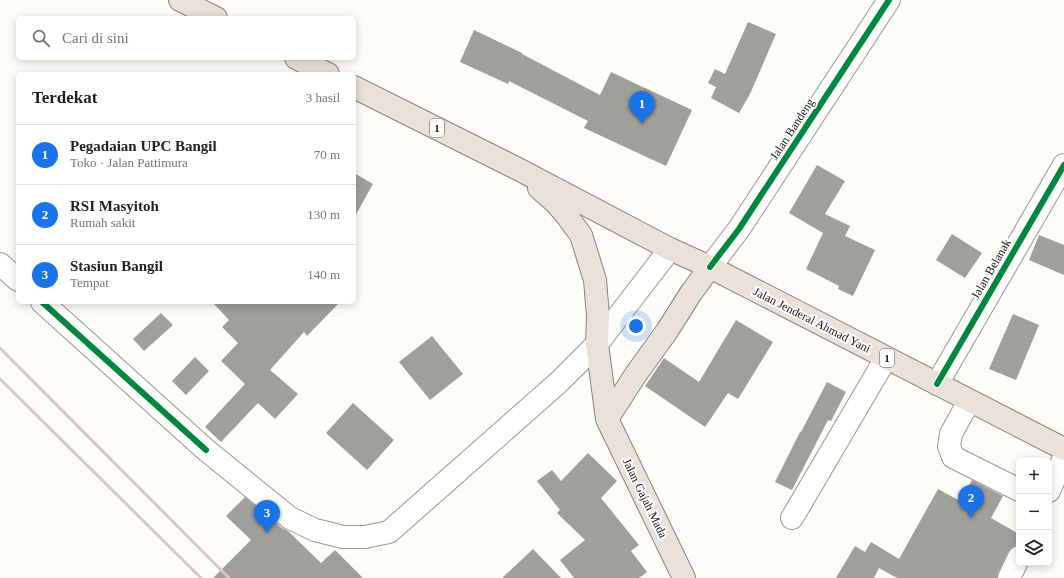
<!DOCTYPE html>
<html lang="id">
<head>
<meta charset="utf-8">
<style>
	:root { --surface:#fff; --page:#f6f6f6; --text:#202124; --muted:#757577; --line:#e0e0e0; --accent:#1a73e8 }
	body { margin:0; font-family:"Times New Roman",serif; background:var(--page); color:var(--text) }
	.controls { position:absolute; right:12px; bottom:12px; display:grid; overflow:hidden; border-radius:6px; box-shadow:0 2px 10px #0003 }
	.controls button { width:36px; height:36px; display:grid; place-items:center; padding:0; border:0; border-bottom:1px solid var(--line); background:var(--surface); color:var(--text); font:20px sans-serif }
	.you { position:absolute; left:636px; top:326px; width:14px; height:14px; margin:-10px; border:3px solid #fff; border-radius:50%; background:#1a73e8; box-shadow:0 0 0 6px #1a73e833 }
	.badge { display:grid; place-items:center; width:26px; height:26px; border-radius:50%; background:var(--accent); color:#fff; font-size:13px; font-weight:700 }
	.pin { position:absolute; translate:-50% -33px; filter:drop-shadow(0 1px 2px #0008) }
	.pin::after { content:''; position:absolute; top:21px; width:14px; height:12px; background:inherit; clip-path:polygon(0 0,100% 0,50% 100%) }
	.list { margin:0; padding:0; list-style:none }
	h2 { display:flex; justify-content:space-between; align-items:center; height:52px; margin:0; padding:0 16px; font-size:17px }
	h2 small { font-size:13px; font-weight:400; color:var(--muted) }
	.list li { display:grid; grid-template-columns:26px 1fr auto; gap:12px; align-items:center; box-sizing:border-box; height:60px; padding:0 16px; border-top:1px solid var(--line) }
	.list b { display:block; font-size:15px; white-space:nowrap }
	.list p { margin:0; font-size:13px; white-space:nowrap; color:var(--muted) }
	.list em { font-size:13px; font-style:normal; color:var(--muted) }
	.icon { flex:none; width:22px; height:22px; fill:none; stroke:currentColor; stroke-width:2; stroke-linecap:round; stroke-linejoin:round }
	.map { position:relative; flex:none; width:1064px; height:578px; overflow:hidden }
	.search { position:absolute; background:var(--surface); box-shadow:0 2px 10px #0003; left:16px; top:16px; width:340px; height:44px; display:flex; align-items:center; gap:10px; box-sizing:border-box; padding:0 14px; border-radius:6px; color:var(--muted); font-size:15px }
	.panel { position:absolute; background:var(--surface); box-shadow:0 2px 10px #0003; left:16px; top:72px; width:340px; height:232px; border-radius:6px }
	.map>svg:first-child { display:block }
</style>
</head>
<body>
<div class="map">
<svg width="1064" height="578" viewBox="0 0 1064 578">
	<rect width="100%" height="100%" fill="#fdfcf7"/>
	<path fill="#a19f9c" d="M748,22L776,34L750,94L739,113L711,98L716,87L708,83L715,69L725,74Z
		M474,30L522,53V54L600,95L611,72L692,110L666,166L584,128L588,121L509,81L508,84L460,62Z
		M817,165L845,181L825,214L850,226L845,236L875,250L853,296L838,289L839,286L806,269L823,233L789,213Z
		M354,173L373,184L354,218Z
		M952,234L982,253L965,278L936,260Z
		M1039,235L1064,245V275L1029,260Z
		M212,302H340L307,336L304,332L270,370L298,394L275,419L258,403L221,442L205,427L245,384L221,361L238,343L222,327L229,320Z
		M161,313L173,325L144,351L133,339Z
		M1013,314L1039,325L1016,380L989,369Z
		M736,320L773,342L738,399L728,393L705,427L645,386L664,358L699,382Z
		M432,336L463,374L430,400L399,362Z
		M195,357L209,371L186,395L172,381Z
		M827,382L846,392L831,421L828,420L792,490L775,482L800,432H801Z
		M353,403L394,440L367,470L326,433Z
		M588,453L617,481L601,498L639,545L631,551L647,572L639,578H574L560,560L585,540L557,513L560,510L537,481L552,470L561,481Z
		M972,480L1003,496L991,518L1019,534V541L1017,545L1012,547L1008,552L998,573L997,578H897L879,568L874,578H836L855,546L865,552L871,542L899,559L938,489L960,501Z
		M245,497L282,528L288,531L321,563L335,550L363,578H213L251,540L226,516Z
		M533,549L561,578H502Z"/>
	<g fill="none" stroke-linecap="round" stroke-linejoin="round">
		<g stroke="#979795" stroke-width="24">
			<path id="minor" d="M0,264L18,280
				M710,267L739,229L889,0
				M42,302L206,450L290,518L315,530L343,537H365L389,532L559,382L597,344L670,249
				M937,384L1064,165
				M969,401L951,434L949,446L953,457L1019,490
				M1049,491L1064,458
				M792,518L886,358
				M1009,578L1019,557"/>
		</g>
		<g stroke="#858482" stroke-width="24">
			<path id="highway" d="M180,0L216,18
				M296,58L328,74
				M354,87L520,170L670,249L710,267L1064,449
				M539,188L556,203L567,216L581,235L595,280L598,316L597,344L607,419L684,578
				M607,419L636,374L667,331L691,293L710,267"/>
		</g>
		<use href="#minor" stroke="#fffffe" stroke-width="22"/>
		<use href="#highway" stroke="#eae1d8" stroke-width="22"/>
		<path stroke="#d9c6c7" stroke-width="3" d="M0,348L229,578
			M0,379L201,578"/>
		<g stroke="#fff" stroke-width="8">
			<path id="cycleway" d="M710,267L739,229L889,0
				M42,302L206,450
				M937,384L1064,165"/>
		</g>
		<use href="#cycleway" stroke="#00873e" stroke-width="6"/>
	</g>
	<g text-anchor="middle" stroke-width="4" stroke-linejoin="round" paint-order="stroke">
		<g fill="#fff" stroke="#585858" stroke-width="1">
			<rect x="430" y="119" width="14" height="18" rx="3"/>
			<rect x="880" y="349" width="14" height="18" rx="3"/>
		</g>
		<g font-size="11" font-weight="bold" fill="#111">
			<text x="437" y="132">1</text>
			<text x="887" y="362">1</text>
		</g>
		<g font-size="12" fill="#111" stroke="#fff">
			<text transform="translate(792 129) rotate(-57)" y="4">Jalan Bandeng</text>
			<text transform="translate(991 269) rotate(-60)" y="4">Jalan Belanak</text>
			<text transform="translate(812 320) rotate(27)" y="4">Jalan Jenderal Ahmad Yani</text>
			<text transform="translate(645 498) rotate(64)" y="4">Jalan Gajah Mada</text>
		</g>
	</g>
</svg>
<div class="controls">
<button>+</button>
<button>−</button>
<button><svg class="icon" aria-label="layers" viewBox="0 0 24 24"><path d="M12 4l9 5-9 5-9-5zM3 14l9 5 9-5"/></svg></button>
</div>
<div class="you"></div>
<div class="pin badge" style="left:642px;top:124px">1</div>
<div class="pin badge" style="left:971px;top:518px">2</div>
<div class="pin badge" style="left:267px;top:533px">3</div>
<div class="search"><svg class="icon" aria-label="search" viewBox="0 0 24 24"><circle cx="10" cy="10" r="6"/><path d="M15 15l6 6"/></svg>Cari di sini</div>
<section class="panel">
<h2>Terdekat<small>3 hasil</small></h2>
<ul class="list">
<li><span class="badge">1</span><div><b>Pegadaian UPC Bangil</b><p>Toko · Jalan Pattimura</p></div><em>70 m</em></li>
<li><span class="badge">2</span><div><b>RSI Masyitoh</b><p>Rumah sakit</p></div><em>130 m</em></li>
<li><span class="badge">3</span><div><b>Stasiun Bangil</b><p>Tempat</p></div><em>140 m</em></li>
</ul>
</section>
</div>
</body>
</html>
